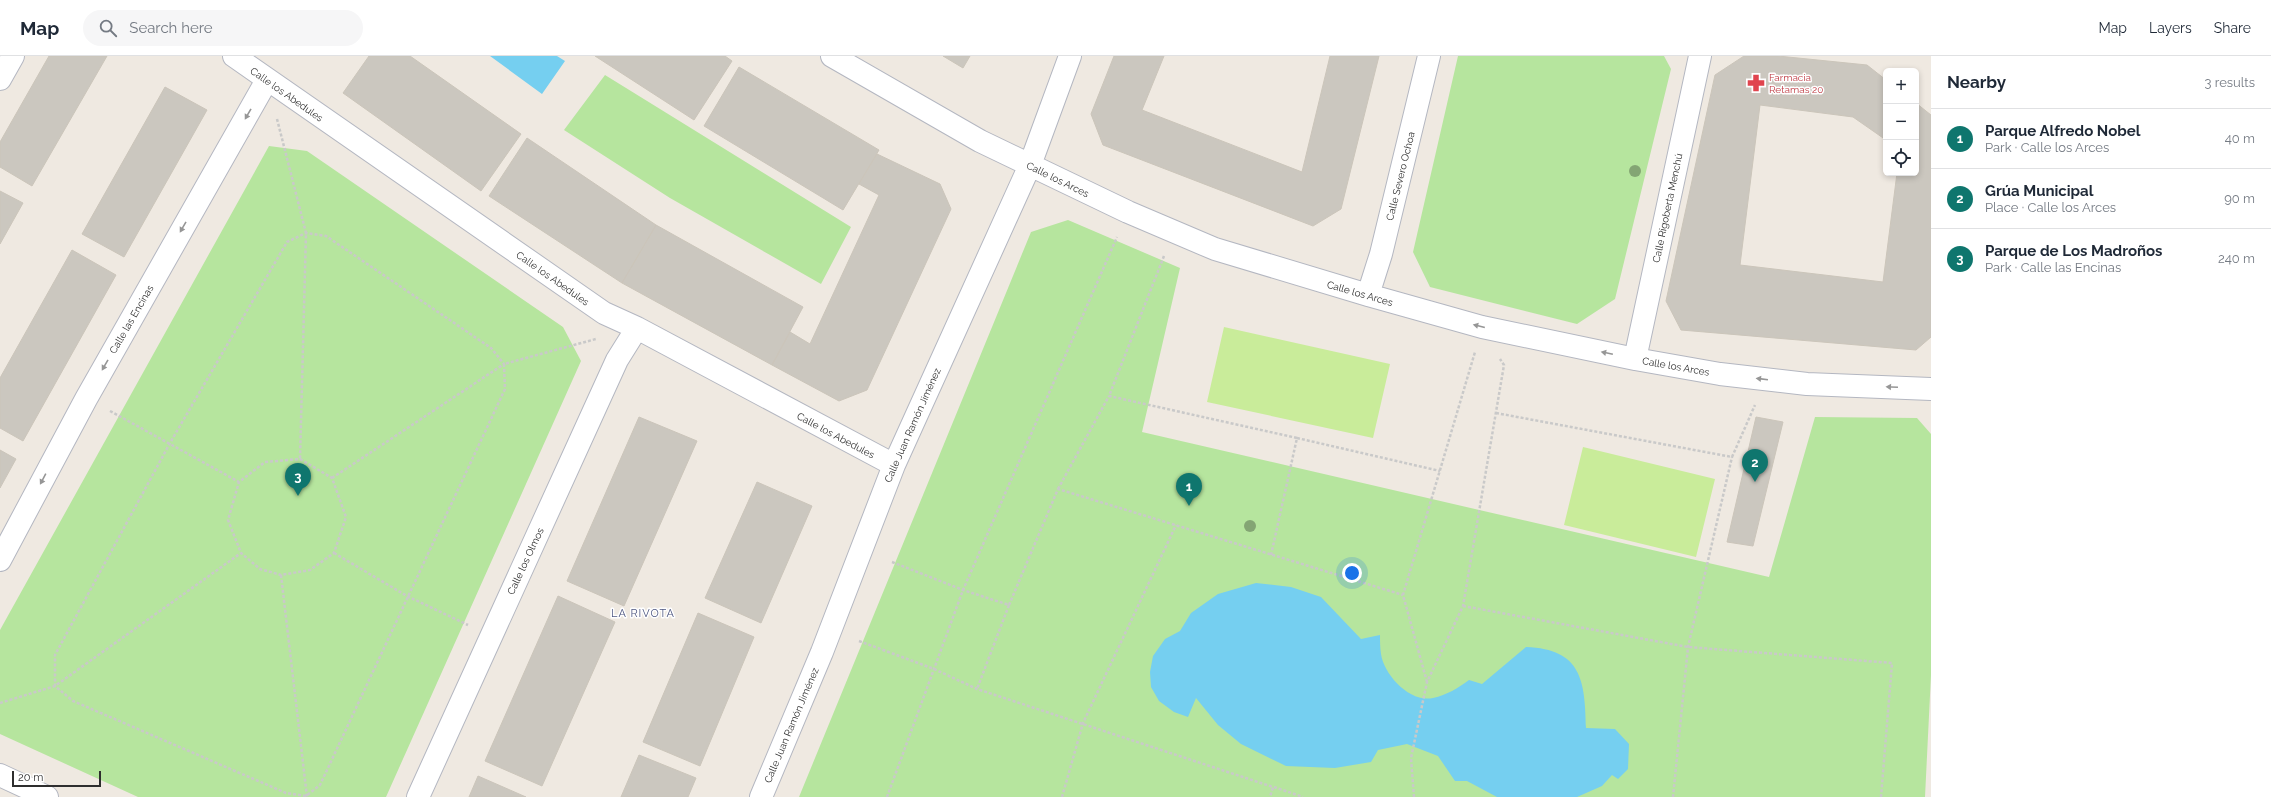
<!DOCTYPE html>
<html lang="en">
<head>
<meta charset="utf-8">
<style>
	:root { --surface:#fff; --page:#f6f6f7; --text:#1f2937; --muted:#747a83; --line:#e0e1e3; --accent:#0f766e }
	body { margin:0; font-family:Raleway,sans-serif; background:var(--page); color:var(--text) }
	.controls { position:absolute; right:12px; top:12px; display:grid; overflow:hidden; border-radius:6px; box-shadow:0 2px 6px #0003 }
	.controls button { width:36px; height:36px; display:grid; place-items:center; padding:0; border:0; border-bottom:1px solid var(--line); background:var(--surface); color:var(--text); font:20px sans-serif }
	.scale { position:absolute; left:12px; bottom:10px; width:89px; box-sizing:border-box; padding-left:4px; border:2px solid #2e2e2e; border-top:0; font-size:11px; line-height:14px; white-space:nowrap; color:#2e2e2e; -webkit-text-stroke:3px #fff; paint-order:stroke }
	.you { position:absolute; left:1352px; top:517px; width:14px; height:14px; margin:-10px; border:3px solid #fff; border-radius:50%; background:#1a73e8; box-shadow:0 0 0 6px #1a73e833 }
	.badge { display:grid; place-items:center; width:26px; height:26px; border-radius:50%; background:var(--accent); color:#fff; font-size:13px; font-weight:700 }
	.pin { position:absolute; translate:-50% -33px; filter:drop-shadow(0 1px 2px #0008) }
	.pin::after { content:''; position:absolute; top:21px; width:14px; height:12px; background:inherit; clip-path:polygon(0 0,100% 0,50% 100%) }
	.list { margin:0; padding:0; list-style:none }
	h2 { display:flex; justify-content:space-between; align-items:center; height:52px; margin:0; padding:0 16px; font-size:17px }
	h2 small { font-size:13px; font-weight:400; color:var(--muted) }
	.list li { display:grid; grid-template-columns:26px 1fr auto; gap:12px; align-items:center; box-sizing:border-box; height:60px; padding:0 16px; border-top:1px solid var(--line) }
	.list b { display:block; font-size:15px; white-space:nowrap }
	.list p { margin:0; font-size:13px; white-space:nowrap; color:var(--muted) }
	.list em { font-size:13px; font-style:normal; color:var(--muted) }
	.icon { flex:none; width:22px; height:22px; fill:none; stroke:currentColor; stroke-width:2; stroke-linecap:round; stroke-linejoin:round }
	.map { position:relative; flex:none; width:1931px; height:741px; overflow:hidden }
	header { display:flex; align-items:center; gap:24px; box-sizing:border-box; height:56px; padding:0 20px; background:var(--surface); border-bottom:1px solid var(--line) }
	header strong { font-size:19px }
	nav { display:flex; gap:22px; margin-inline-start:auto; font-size:14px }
	.search { width:280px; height:36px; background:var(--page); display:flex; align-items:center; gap:10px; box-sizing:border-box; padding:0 14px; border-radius:22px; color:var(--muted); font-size:15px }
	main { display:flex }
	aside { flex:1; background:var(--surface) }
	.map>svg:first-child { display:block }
</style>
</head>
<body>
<header>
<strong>Map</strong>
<div class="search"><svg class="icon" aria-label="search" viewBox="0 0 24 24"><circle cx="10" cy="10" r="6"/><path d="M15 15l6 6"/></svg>Search here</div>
<nav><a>Map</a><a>Layers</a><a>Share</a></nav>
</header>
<main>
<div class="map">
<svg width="1931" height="741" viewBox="0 0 1931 741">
	<rect width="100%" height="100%" fill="#efe9e1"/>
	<path fill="#b6e59e" d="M1458,0H1664L1671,13L1615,243L1577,268L1430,231L1413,196Z
		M605,19L851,171L821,228L670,142L564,74Z
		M269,90L307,95L563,271L581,305L386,741H138L0,678V574Z
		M1068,164L1180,212L1142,376L1769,521L1815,361L1917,362L1931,378V619L1925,741H799L1031,176Z"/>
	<path fill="#c9ec9a" d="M1224,271L1390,308L1373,382L1207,346Z
		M1583,391L1715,423L1696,501L1564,469Z"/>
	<path fill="#75cff0" d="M490,0H557L565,5L542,38Z
		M1256,527L1291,531L1321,541L1361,583L1380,579C1380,585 1380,592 1381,598C1384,619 1410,647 1433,642C1447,639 1458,632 1469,624L1482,628L1526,591C1582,593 1585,625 1586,672L1615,673L1629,688L1628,713L1618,723L1612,719L1602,730L1577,741H1497L1467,725H1455L1438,700L1407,688L1378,694L1371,706L1335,712L1286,710L1241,688L1218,669L1196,642L1188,661L1174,656L1159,645L1151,631L1150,616L1153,600L1165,583L1180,575L1191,557L1218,538Z"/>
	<path fill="#cbc7bf" stroke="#cbc5ba" d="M49,0H107L32,130L0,111V86Z
		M369,0H410L521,78L481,135L343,37Z
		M595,0H725L732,5L694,64Z
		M943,0H970L963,12Z
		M1114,0H1164L1142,54L1302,116L1330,0H1379L1341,153L1313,170L1103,89L1091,58Z
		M1744,0H1778L1867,9L1886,24V84L1853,61L1760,49L1740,209L1883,226L1897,117H1916V47L1931,59V281L1916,294L1681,274L1666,245L1715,19Z
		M739,11L879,94L843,154L704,70Z
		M165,31L207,54L124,201L82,178Z
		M527,82L656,169L622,227L489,140Z
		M877,98L940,128L951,153L867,334L839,345L772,309L790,276L810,288L879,139L859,128Z
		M0,135L23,147L0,188Z
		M656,169L803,251L772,309L622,227Z
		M72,194L116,219L23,385L0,372V322Z
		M639,361L697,385L624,550L567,525Z
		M1756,361L1783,366L1753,490L1727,486Z
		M0,394L16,403L0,432Z
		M757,426L812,450L761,567L705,542Z
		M558,540L615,566L542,730L485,705Z
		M698,557L754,581L700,710L643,686Z
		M639,699L696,722L688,741H621Z
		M478,720L526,741H469Z"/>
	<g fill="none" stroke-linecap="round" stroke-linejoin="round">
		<g stroke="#b4b7c1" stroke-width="24">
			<path id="minor" d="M234,0L604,257L637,272L894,409
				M832,0L980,85L1128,156L1215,193L1368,239L1482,271L1635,303L1720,318L1807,328L1931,333
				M0,23L13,0
				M1368,239L1381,198L1429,0
				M1635,303L1700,0
				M0,504L86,343L267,24
				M0,719L47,741
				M418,741L617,304L637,272
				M761,741L822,596L894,409L1030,109L1070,0"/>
		</g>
		<path stroke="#c9c9c9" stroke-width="2.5" stroke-dasharray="3 2" stroke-linecap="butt" d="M277,63L306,177L300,403
			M1164,200L1109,340L1297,382L1271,499
			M110,355L239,426
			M1496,357L1732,401L1755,349
			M1297,382L1440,415
			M300,403L332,422L346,461L334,497L310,514L281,519L260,513L241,497L228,464L239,426L265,406Z
			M332,422L504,308L491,292L326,180L306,177L287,186L170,387L55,599V630L73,645L286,737L306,740L320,729L505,333L504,308L596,283
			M1058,433L1109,340
			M334,497L407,540L468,569
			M892,506L963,534L1009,549L977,633
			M281,519L307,741
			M1009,549L1058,433L1403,539
			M1463,550L1688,591L1892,607L1881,741
			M859,585L934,613L977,633L1273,731L1270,741
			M1427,626L1403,539L1475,296
			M0,647L55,630L241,497
			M1274,731L1303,741
			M887,741L963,534L1117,181
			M1062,741L1083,667L1176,469
			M1414,741L1411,702L1427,626L1463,550L1504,309L1500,303
			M1673,741L1688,591L1732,401"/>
		<use href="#minor" stroke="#fff" stroke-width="22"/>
	</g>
	<g fill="#84a574">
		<circle cx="1635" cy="115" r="6"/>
		<circle cx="1250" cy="470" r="6"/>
	</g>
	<defs><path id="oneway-solid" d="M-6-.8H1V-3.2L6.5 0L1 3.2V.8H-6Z"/></defs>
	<g fill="#969696">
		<use href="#oneway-solid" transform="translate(248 58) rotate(120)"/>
		<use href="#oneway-solid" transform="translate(183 171) rotate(120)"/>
		<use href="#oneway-solid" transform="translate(1479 270) rotate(-166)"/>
		<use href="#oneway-solid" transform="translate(1607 297) rotate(-168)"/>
		<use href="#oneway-solid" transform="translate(105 309) rotate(120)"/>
		<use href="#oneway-solid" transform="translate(1762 323) rotate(-173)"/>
		<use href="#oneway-solid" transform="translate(1892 331) rotate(-177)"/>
		<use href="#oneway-solid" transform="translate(43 423) rotate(118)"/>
	</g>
	<defs>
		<g id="pharmacy-bare" transform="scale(1.38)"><path d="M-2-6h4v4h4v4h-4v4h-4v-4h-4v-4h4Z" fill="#e0444e" stroke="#fff" stroke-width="2.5" paint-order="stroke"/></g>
	</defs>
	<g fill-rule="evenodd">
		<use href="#pharmacy-bare" x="1756" y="27"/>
	</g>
	<g text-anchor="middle" stroke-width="3" stroke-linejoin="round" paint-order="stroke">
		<g font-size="10" fill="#be3a42" stroke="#fff" text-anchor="start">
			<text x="1769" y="25">Farmacia<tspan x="1769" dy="12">Retamas 20</tspan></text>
		</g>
		<g font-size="10" fill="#2e2e2e" stroke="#fff">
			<text transform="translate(287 38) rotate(35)" y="4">Calle los Abedules</text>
			<text transform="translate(1400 120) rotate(-76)" y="4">Calle Severo Ochoa</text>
			<text transform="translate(1058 123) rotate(26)" y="4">Calle los Arces</text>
			<text transform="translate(1667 152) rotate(-78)" y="4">Calle Rigoberta Menchú</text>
			<text transform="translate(553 222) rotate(35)" y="4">Calle los Abedules</text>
			<text transform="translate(1360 237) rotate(16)" y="4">Calle los Arces</text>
			<text transform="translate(131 263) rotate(-60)" y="4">Calle las Encinas</text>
			<text transform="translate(1676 310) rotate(10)" y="4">Calle los Arces</text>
			<text transform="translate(912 369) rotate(-66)" y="4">Calle Juan Ramón Jiménez</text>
			<text transform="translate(836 379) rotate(28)" y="4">Calle los Abedules</text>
			<text transform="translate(525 505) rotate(-65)" y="4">Calle los Olmos</text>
			<text transform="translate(791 669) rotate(-67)" y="4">Calle Juan Ramón Jiménez</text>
		</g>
		<g font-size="11" letter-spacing="1" fill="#4d5680" stroke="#fff">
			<text x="643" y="561">LA RIVOTA</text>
		</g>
	</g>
</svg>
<div class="controls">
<button>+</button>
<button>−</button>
<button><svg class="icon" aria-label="locate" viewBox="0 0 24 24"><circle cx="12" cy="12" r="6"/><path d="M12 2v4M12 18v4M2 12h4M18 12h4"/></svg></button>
</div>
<div class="scale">20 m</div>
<div class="you"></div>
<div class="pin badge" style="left:1189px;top:450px">1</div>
<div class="pin badge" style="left:1755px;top:426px">2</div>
<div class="pin badge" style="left:298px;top:440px">3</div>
</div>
<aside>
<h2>Nearby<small>3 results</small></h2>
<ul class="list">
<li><span class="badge">1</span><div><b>Parque Alfredo Nobel</b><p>Park · Calle los Arces</p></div><em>40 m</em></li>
<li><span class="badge">2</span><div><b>Grúa Municipal</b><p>Place · Calle los Arces</p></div><em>90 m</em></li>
<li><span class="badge">3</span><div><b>Parque de Los Madroños</b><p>Park · Calle las Encinas</p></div><em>240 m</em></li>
</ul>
</aside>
</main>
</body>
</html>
